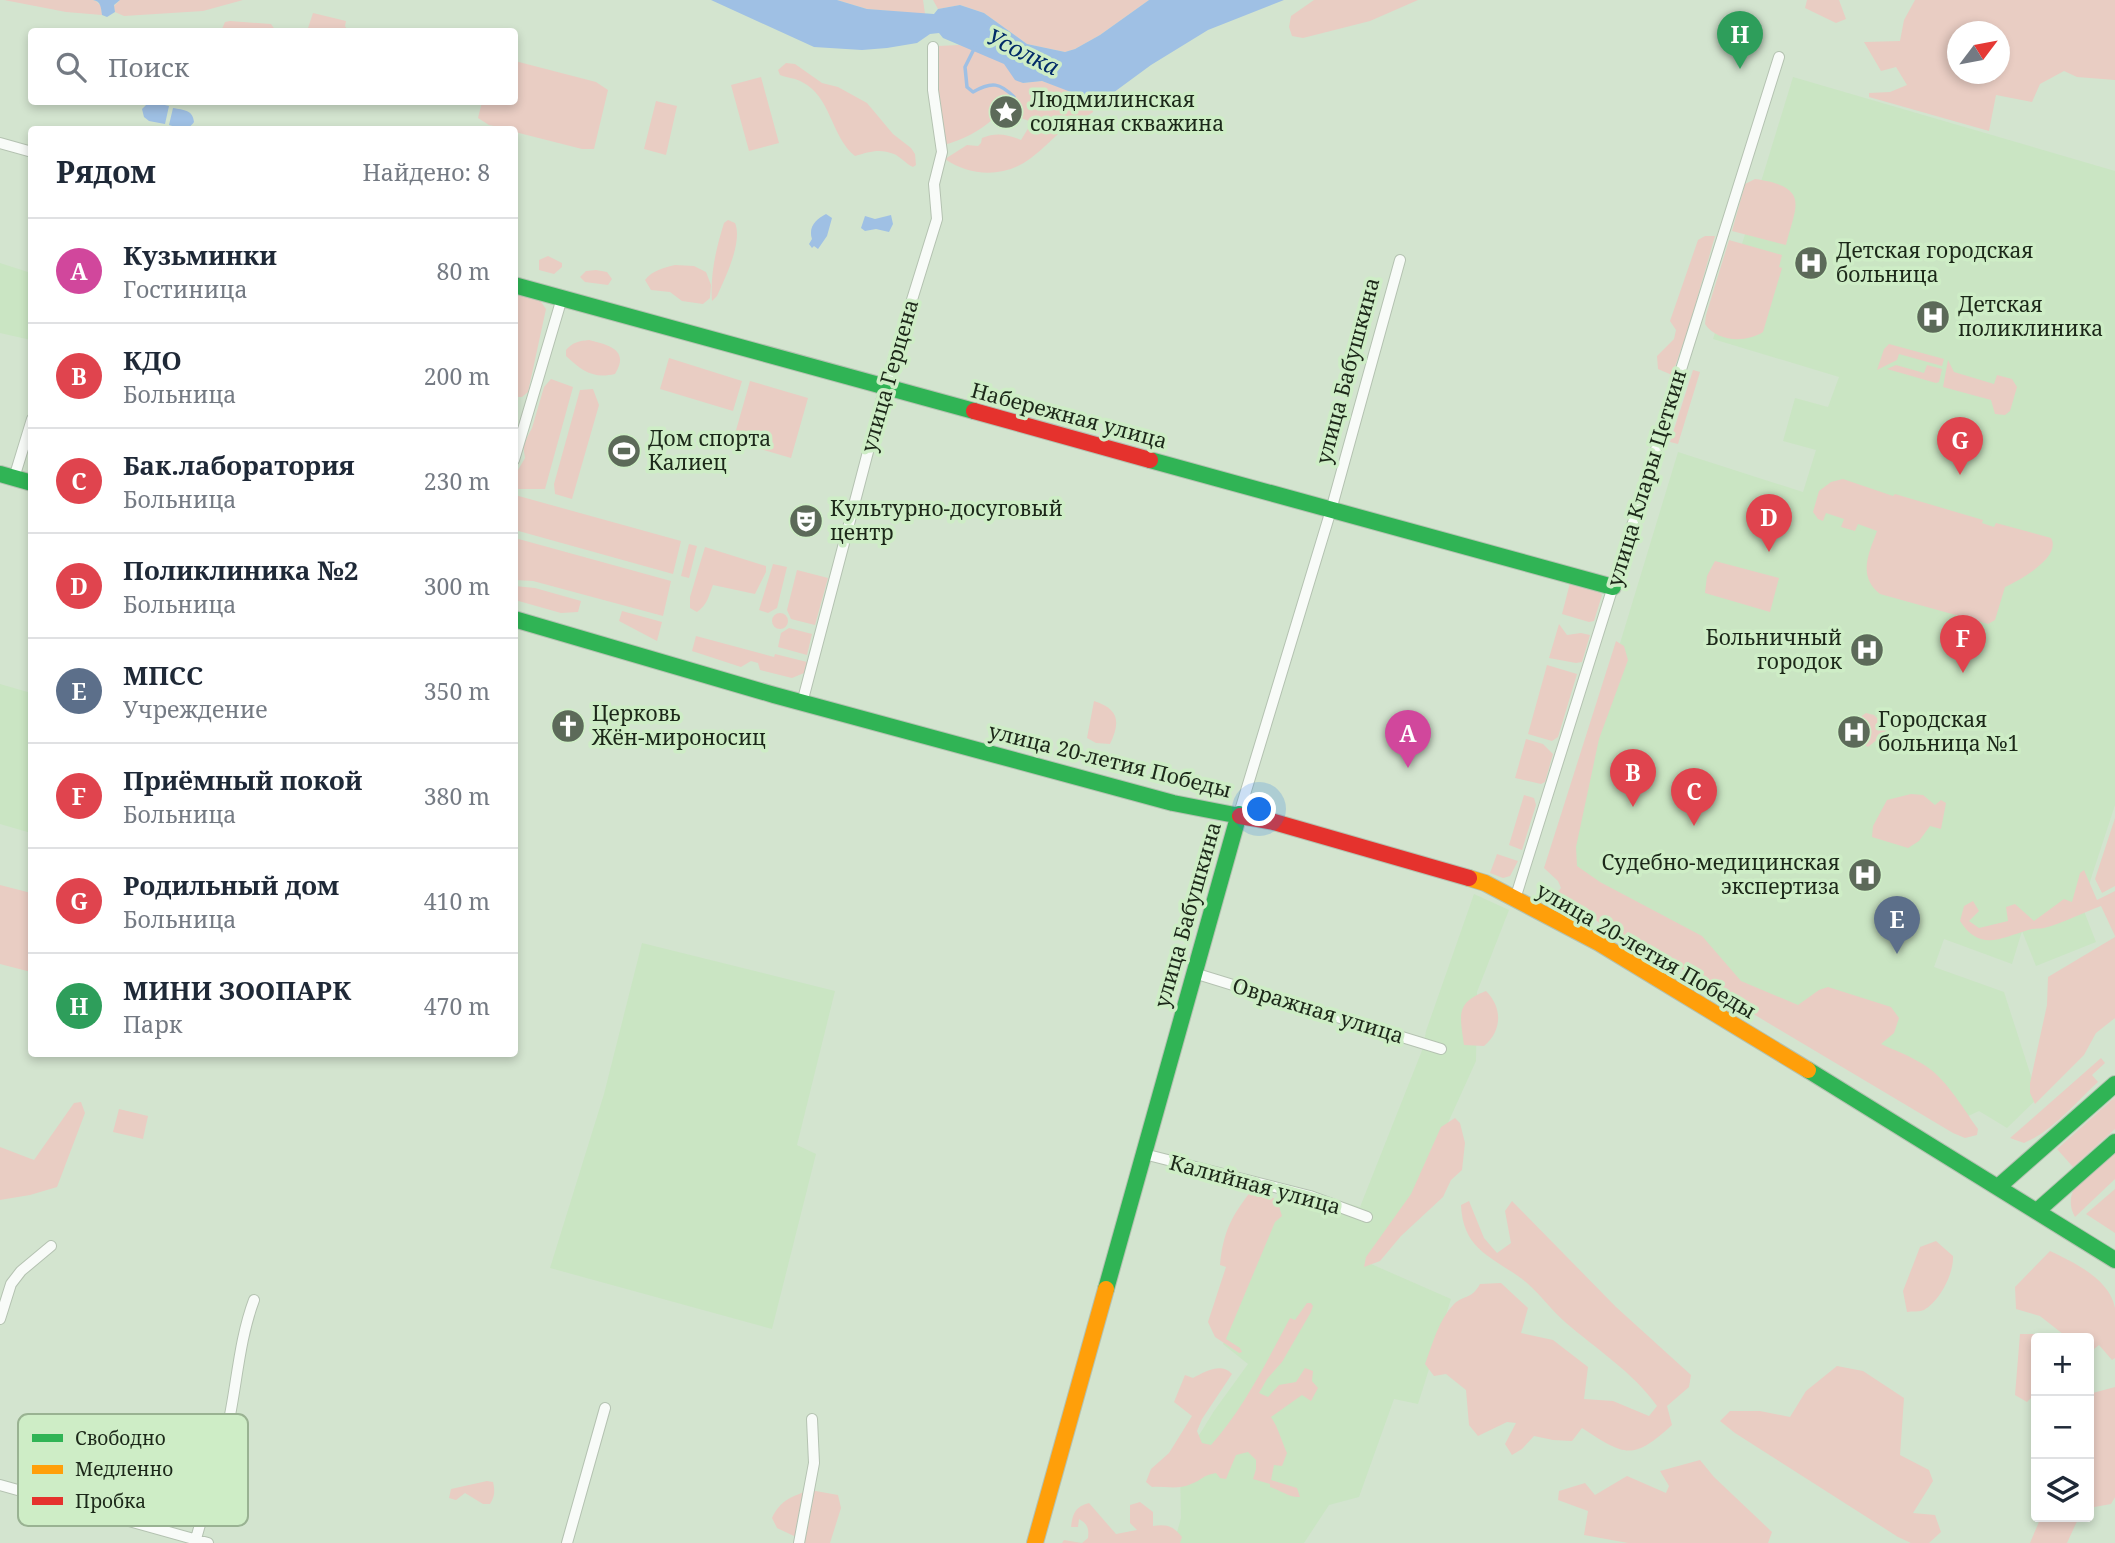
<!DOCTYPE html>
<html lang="ru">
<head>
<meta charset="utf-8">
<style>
	:root { --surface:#fff; --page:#f6f6f7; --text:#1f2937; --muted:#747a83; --line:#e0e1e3; --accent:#0b8043 }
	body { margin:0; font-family:"Noto Serif",serif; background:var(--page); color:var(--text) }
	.controls { position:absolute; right:21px; bottom:21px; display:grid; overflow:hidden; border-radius:7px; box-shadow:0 4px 10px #0003 }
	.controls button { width:63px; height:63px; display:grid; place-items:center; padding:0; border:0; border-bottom:2px solid var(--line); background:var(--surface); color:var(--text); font:35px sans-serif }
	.compass { position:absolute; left:1947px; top:21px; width:63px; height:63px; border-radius:50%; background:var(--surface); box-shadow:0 4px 10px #0003; rotate:58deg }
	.you { position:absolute; left:1260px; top:810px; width:24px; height:24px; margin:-18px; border:5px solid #fff; border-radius:50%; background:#1a73e8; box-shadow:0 0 0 10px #1a73e833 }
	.badge { display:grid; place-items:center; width:46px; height:46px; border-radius:50%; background:var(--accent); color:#fff; font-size:23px; font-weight:700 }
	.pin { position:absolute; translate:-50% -58px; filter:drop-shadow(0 2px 4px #0008) }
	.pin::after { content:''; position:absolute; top:37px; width:24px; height:21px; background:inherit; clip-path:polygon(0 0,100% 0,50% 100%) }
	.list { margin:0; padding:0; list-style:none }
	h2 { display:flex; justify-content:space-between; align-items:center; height:91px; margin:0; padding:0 28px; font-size:30px }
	h2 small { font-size:23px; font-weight:400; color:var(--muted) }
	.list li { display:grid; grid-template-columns:46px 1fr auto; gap:21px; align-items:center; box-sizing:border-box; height:105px; padding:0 28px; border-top:2px solid var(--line) }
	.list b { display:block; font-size:26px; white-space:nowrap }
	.list p { margin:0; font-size:23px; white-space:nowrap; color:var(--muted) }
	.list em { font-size:23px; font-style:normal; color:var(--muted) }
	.icon { flex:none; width:38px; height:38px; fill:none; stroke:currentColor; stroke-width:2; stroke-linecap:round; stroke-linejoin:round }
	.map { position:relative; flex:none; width:2115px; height:1543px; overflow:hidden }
	.search { position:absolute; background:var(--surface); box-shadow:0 4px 10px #0003; left:28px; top:28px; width:490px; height:77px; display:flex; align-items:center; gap:18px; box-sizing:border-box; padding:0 24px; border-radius:7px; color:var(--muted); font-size:26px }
	.panel { position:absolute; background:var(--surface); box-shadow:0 4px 10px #0003; left:28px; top:126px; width:490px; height:931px; border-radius:7px }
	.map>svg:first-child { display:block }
</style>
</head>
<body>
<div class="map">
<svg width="2115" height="1543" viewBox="0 0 2115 1543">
	<rect width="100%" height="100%" fill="#d3e4cf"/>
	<path fill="#cae5c3" d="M1793,77L2115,171V805L2082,906L2096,942L2036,966L2022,931L2012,964L1944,939L1934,967L2004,992L2038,1098L2007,1128L1979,1111L1966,1117L1551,871L1678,452L1803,492L1816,450L1783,441L1795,398L1828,407L1839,377L1713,339Z
		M0,263L31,273V340L0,333Z
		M0,684L31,693V833L0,824Z
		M1474,894L1509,910L1477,992L1476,1061L1409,1209L1371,1264L1451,1299L1418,1404L1394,1399L1359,1497L1329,1505L1304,1543H1174L1181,1518L1180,1466L1214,1411L1248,1364L1223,1344L1287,1186L1360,1207L1423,1048L1426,1031Z
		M642,943L835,991L797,1145L816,1154L772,1329L550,1268L604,1094Z"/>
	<path fill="#e9cdc3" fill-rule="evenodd" d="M4,0H93L96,1L101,6L102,15L66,12Z
		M120,0H243L203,11L124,16L115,12L114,6Z
		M837,0H923L925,14L867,9Z
		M933,0H1149L1100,35L1075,49L1065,52L1027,44L984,13L960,5L938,9Z
		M1314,0H1418L1370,21L1303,38L1292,36L1289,27L1291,16Z
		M1807,0H1839L1846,19L1836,23L1805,8Z
		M1915,0H2115V80L2077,77L2064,71L2040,84L2032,102L1996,95L1989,131L1869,97V93L1890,92L1907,85L1896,67L1881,71L1864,42L1900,41L1904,20ZM1958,32H2000V74H1958Z
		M313,13L346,21L345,26L348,31H307Z
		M230,21L271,24L276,31H221L225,22Z
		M959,45C971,47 999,57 1007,66C1012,73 1016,77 1023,83L1042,81L1092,99L1093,112C1084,119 1073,121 1064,129C1053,138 1043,149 1031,158C1005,178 971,177 945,159L967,145L978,146L981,143L982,138C996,132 1007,134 1021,140L1032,122L1018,117L1017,110L1012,106L1001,108L999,105L994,113V118C979,132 964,139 944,145L936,89L938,46Z
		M515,61L596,82L608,90L594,149H582L515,132L514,130L489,125L478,118L482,102H514Z
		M786,63L795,64L822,83L838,87L867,103L893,134L911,148L915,154L916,165L913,167C906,164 901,157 894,154C879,148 869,152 855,156C831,137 831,96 802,82C796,78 787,78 780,75L778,70Z
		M761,77L779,143L749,151L731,85Z
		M656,101L677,106L666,155L644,149Z
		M1755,179C1812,187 1795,207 1786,245L1732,231L1745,184Z
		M728,220L735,223C743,242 725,278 717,296L712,301C710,274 716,249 724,223Z
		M1705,236H1715L1689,327L1672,375L1658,369L1657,356L1674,339L1676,330L1670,321L1698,240Z
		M1729,240L1782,255L1779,267L1782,268L1763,332C1746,343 1717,342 1705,324L1706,315Z
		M548,256L562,263V267L554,274L539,270V260Z
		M675,265L694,266L706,272L711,285L710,298L703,304L682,301L670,292L651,290L645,280C653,270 663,268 675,265Z
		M596,270L607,272L612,279L608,285L585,282L580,277L586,271Z
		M514,293L539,299L546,309L528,392L522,397H515Z
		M589,340C609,345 630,350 615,374C593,379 582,371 566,356V350C573,342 579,341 589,340Z
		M1889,344L1944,359L1942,366L1899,354L1897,360L1877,370L1884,349Z
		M669,358L742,381L733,411L660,389Z
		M1948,360L1954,372L1994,384L1997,375L2012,379L2017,387L2010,411L2005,415L1995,414L1991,400L1943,387Z
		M1896,365L1924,373L1927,365L1942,369L1939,382L1936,383L1887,369Z
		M1693,370L1700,372L1678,444L1670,442Z
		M551,379L573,387L545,489H515V475L525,458L523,445L532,428L544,387Z
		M750,381L808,398L791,458L733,441Z
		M593,389L599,405L572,499L555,494L554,484L580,390Z
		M1843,479L1893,496L1895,494L1983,520L1982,523L1994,527L1996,523L2051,538C2062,557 2020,580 2005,587L1995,620L1988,624L1880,594C1857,576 1869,553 1877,531L1858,524L1855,531L1841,527L1844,519L1826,513L1823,521L1818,519L1813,512L1819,491L1831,482Z
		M515,495L681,541L673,574L515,530Z
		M515,538L671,581L663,616L533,581L515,580Z
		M689,544L697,546L689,578L681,576Z
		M705,547L766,566V572L755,594L713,585C708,597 708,604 697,612L690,608V597Z
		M1715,561L1779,578L1770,612L1705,593L1707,576Z
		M773,564L787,567L777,608L768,613L759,610Z
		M797,570L828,578L815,625L791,619L787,610Z
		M1570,583L1598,590L1602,595L1594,621L1589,622L1562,614Z
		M515,586L535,588L581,601L578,612L561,613L515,600Z
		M622,611L662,622L657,641L619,621Z
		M772 621a8 8 0 1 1 16 0a8 8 0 1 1-16 0Z
		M1559,624L1567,635L1581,633L1590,635L1582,662L1576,663L1549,658Z
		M789,628L812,634L807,655L778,647L781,633Z
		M696,636L774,657L775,654L807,662L804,673L792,678L760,670L758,663L751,661L741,667L692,651Z
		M1616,641L1624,646L1628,660L1599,739L1576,847L1577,866L1600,882L1702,936L1741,981L1798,1005L1819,990L1828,987L1891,1007L1899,1018L1894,1033L1881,1044C1894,1050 1908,1055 1921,1063C1945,1076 1962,1107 1978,1129L1977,1135L1965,1138L1953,1133L1750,1012L1684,971L1668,957L1647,946L1624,942L1588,914L1556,894L1561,888L1558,881L1544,868Z
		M1547,665L1577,674L1558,737L1552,741L1528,734Z
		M1094,701C1120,709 1120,723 1110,744L1096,743L1087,738Z
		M1866,713L1874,715L1887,728L1884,734L1868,747L1854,738L1856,720Z
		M1526,739L1543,744L1553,754L1545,782L1541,784L1515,778Z
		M1911,794L1923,795L1935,805L1941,800L1946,803L1941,829L1930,826L1919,841L1908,848L1872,837L1873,826L1887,800Z
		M1524,795L1534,798L1536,805L1522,850L1509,845Z
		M2115,818V886L2102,893L2095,879Z
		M1497,854L1518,861L1510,876L1503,878L1490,873Z
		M2084,870L2097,900L2115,891V936L2101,906C2082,913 2063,923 2044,928C2039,929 2033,928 2028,930C2001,938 1980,952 1960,921L1964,906L1973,901L1979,911L1969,921L1979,928L2008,921L2006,907L2015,904L2034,921L2064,899L2072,902L2080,873Z
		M0,885L31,893V972L0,964Z
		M2115,937V1018L2096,1033L2084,1055L2035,1104L2030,1093V1083L2047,1005L2048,977Z
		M1486,991C1503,1008 1502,1031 1484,1046L1464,1045C1460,1015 1455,1003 1486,991Z
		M2101,1058L2105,1063L2092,1075L2098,1082C2075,1103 2053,1131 2024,1143L2010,1138Z
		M2115,1097V1129L2073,1167L2057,1149Z
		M81,1102L85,1113L57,1187L30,1195L0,1200V1147L34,1160L74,1103Z
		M119,1109L148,1116L143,1139L113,1132Z
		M1455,1118L1460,1123L1465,1143L1462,1170L1451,1180L1443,1197L1401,1236L1380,1261L1364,1267L1366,1257L1411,1194L1441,1127Z
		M2115,1149V1179L2075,1217C2058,1187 2096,1167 2115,1149Z
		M2115,1189V1233L2086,1214Z
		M1252,1190L1259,1191L1277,1200L1282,1216L1275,1222L1226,1339L1240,1348L1242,1352L1239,1353L1215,1337L1208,1322L1226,1267L1220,1265C1223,1232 1232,1215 1252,1190Z
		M1469,1201L1484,1238L1497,1253L1511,1243L1505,1211L1512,1201L1616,1307L1691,1375L1689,1387L1667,1406L1672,1425C1632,1462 1624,1455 1582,1428L1572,1441L1553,1440L1534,1436L1522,1449L1512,1455L1505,1444L1516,1423L1507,1422L1478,1436L1469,1425L1466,1390L1446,1374L1434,1376L1425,1364C1433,1343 1438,1321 1454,1304C1465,1294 1471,1300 1480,1284L1501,1283L1528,1308L1521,1333L1553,1340L1588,1367L1584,1399L1613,1401L1649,1416L1657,1406C1633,1372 1596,1349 1565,1322C1551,1310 1541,1295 1527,1283C1497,1258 1463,1253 1461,1205Z
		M1936,1241L1953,1256C1954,1273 1940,1301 1924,1310C1920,1312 1912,1311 1907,1312L1903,1291L1920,1247Z
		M2050,1251C2073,1262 2110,1279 2115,1308C2115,1323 2115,1342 2115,1358L2112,1360L2099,1345L2089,1353V1338H2068L2040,1316L2016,1309L2015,1287Z
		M1307,1303H1311L1313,1306L1311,1312L1282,1362L1267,1379L1259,1393L1268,1397L1279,1385L1296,1382L1305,1368L1313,1371L1312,1381L1318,1388L1311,1401L1302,1395L1271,1417C1279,1429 1281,1440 1287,1453L1282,1466L1274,1465L1271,1480L1297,1488L1300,1497C1290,1498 1280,1490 1270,1487V1484L1253,1479L1256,1469V1460L1248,1452L1236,1455L1226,1479L1220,1478L1216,1473C1203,1475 1202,1480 1191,1484C1178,1490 1165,1486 1152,1487L1146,1482L1151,1469L1169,1453L1192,1416L1174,1402L1185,1375L1193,1378C1205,1372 1221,1362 1232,1374L1202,1419L1197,1431L1202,1443L1211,1445C1244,1408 1267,1361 1290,1318L1295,1320Z
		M2020,1334H2041L2049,1338H2036V1393L2027,1402L2015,1395Z
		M1837,1366L1863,1371L1904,1398L1900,1455L1929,1470L1933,1481L1913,1513L1935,1515L1941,1532L1929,1543H1911L1898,1537L1735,1433L1720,1421L1730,1411H1760L1790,1417L1806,1391Z
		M2115,1387V1497L2111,1504L2089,1508V1394Z
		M1700,1460L1714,1477L1772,1532L1768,1543H1628L1584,1535L1588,1511L1558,1500L1559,1491L1585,1483L1595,1495L1627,1476L1666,1493L1669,1486L1660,1471Z
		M487,1481L493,1482C495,1491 495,1496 490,1504H483L465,1493L456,1500L449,1498L451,1489Z
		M810,1490L838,1495L841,1508L830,1543H797L794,1536L777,1528L772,1518C780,1500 793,1496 810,1490Z
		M1140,1502L1153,1512V1526C1167,1524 1173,1526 1182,1537L1180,1543H1062L1064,1540L1082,1543L1088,1538C1089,1529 1088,1524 1079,1519L1078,1527H1071C1073,1513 1075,1507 1089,1503L1116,1534L1137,1530L1130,1523V1505Z
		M2041,1517H2079L2067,1543H2030Z"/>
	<path fill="#9fc0e4" d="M93,0H120L114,5L115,12L107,17L102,15C101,8 101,1 93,0Z
		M711,0H837L867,9L934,14L938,9L960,5L984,13L1027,44L1065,52L1075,49L1100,35L1149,0H1284L1208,30L1151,65L1102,101L1097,102L1042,81L1023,83L1015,80L1004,64L943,38L939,33L930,34L917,43L887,48L862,50L814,47Z
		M152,102L169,106L165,124L149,121L144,117L142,109L147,104Z
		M173,108C184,110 193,110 194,122C187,132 180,128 169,125Z
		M826,214L832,218L827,236L818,249L814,246L812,248L809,244L812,239C808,227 816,219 826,214Z
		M891,215L893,224L889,232L876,229L865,231L861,228L865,216L875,219Z"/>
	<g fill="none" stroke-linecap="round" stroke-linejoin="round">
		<path stroke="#9fc0e4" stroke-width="3.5" d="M975,47L965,67L967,87L973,92C992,81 1000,83 1014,97L1010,101L1006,112"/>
		<g stroke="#b4c2b1" stroke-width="12">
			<path id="street" d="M0,143L32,152
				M514,460L562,298
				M14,478L32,419
				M802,703L885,387L937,219L934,184L942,152L933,90V47
				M1239,814L1331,510L1400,260
				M1515,899L1779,57
				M1194,973L1441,1049
				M1144,1154L1310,1196L1367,1217
				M0,1319L11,1284L21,1271L51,1246
				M0,1485L208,1543
				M196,1539C206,1501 220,1463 228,1425C237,1384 239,1340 254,1300
				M567,1543L605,1408
				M799,1543L814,1463L812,1419"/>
		</g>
		<g stroke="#b4c2b1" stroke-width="18">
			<path id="fast" d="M514,285L974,411
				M1150,460L1613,587
				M0,474L32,483
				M514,619L774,695L1173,803L1240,816
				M1808,1070L2115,1260
				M1998,1187L2115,1084
				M2037,1211L2115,1142
				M1106,1289L1239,814"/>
		</g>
		<g stroke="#b4c2b1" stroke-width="18">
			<path id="slow" d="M1469,878L1485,883L1599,943L1808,1070
				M1035,1543L1106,1289"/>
		</g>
		<g stroke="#b4c2b1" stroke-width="18">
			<path id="jam" d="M974,411L1150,460
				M1240,816L1274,822L1469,878"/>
		</g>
		<use href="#street" stroke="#f8fbf8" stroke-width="10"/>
		<use href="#fast" stroke="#30b455" stroke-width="16"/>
		<use href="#slow" stroke="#ff9f0a" stroke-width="16"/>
		<use href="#jam" stroke="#e5322d" stroke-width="16"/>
	</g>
	<defs>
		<g id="sight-disc" transform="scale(1.75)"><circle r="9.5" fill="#5c6a59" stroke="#ceedc6"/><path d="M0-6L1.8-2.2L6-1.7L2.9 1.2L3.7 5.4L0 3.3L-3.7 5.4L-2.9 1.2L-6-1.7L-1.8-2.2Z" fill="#fff"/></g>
		<g id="hospital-disc" transform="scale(1.75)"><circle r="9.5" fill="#5c6a59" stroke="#ceedc6"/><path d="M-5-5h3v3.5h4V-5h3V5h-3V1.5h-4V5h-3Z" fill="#fff"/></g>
		<g id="stadium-disc" transform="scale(1.75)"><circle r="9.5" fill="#5c6a59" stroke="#ceedc6"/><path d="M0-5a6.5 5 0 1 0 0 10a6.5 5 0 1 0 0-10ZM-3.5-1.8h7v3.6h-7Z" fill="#fff"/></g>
		<g id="theatre-disc" transform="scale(1.75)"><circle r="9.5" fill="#5c6a59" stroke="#ceedc6"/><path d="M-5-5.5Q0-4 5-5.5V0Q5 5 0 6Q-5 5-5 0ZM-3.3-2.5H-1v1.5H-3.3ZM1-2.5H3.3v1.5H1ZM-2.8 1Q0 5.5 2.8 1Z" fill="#fff"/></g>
		<g id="church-disc" transform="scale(1.75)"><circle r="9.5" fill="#5c6a59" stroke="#ceedc6"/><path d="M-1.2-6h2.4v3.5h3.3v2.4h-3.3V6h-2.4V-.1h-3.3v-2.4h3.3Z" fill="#fff"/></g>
	</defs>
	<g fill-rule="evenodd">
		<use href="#sight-disc" x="1006" y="112"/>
		<use href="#hospital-disc" x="1811" y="263"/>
		<use href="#hospital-disc" x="1933" y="317"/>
		<use href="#stadium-disc" x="624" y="451"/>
		<use href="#theatre-disc" x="806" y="521"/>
		<use href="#hospital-disc" x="1867" y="650"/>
		<use href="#church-disc" x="568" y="726"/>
		<use href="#hospital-disc" x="1854" y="732"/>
		<use href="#hospital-disc" x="1865" y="875"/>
	</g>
	<g text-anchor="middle" stroke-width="7" stroke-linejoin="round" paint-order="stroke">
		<g font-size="21" fill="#1c2819" stroke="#ceedc6" text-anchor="start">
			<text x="1030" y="107">Людмилинская<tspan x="1030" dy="24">соляная скважина</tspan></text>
			<text x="1836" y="258">Детская городская<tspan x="1836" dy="24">больница</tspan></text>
			<text x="1958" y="312">Детская<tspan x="1958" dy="24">поликлиника</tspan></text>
			<text x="648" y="446">Дом спорта<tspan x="648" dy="24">Калиец</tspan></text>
			<text x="830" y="516">Культурно-досуговый<tspan x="830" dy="24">центр</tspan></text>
			<text x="1842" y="645" text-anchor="end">Больничный<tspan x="1842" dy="24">городок</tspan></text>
			<text x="592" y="721">Церковь<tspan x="592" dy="24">Жён-мироносиц</tspan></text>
			<text x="1878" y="727">Городская<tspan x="1878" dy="24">больница №1</tspan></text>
			<text x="1840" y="870" text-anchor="end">Судебно-медицинская<tspan x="1840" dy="24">экспертиза</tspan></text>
		</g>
		<g font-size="21" fill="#1c2819" stroke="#ceedc6">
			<text transform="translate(1348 371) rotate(-75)" y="7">улица Бабушкина</text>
			<text transform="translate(890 376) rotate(-74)" y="7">улица Герцена</text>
			<text transform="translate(1069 416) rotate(15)" y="7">Набережная улица</text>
			<text transform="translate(1647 478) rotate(-73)" y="7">улица Клары Цеткин</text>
			<text transform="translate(1110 761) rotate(14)" y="7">улица 20-летия Победы</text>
			<text transform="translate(1188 915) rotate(-74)" y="7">улица Бабушкина</text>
			<text transform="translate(1646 951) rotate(30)" y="7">улица 20-летия Победы</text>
			<text transform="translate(1318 1011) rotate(17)" y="7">Овражная улица</text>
			<text transform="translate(1255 1185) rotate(15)" y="7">Калийная улица</text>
		</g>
		<g font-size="23" font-style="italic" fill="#022b68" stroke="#ceedc6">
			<text transform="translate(1023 52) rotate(26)" y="8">Усолка</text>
		</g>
	</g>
	<rect x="18" y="1414" width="230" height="112" rx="10" fill="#ceedc6" stroke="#99b292" stroke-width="2"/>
	<rect x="32" y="1434" width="31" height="8" fill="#30b455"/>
	<rect x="32" y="1465" width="31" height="9" fill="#ff9f0a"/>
	<rect x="32" y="1497" width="31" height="8" fill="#e5322d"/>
	<g font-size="19" fill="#1c2819">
		<text x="75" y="1445">Свободно</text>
		<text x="75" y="1476">Медленно</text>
		<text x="75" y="1508">Пробка</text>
	</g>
</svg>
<div class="controls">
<button>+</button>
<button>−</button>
<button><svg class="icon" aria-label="layers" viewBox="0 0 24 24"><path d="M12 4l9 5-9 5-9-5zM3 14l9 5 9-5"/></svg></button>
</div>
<svg class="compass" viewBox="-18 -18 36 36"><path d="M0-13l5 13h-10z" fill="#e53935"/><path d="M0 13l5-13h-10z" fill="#747a83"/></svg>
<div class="you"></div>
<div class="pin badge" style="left:1408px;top:768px;background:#d1479c">A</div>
<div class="pin badge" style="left:1633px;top:807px;background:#e0444e">B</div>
<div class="pin badge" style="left:1694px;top:826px;background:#e0444e">C</div>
<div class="pin badge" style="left:1769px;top:552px;background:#e0444e">D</div>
<div class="pin badge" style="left:1897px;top:954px;background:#5c6f8a">E</div>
<div class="pin badge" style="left:1963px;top:673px;background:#e0444e">F</div>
<div class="pin badge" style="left:1960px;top:475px;background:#e0444e">G</div>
<div class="pin badge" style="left:1740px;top:69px;background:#2e9e5b">H</div>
<div class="search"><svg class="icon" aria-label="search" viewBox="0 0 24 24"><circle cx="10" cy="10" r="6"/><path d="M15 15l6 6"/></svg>Поиск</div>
<section class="panel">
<h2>Рядом<small>Найдено: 8</small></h2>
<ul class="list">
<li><span class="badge" style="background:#d1479c">A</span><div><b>Кузьминки</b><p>Гостиница</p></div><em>80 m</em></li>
<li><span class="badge" style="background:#e0444e">B</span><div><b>КДО</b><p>Больница</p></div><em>200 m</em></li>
<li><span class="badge" style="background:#e0444e">C</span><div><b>Бак.лаборатория</b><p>Больница</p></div><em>230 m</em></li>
<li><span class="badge" style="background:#e0444e">D</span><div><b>Поликлиника №2</b><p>Больница</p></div><em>300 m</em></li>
<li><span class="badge" style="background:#5c6f8a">E</span><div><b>МПСС</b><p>Учреждение</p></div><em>350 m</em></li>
<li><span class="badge" style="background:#e0444e">F</span><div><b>Приёмный покой</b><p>Больница</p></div><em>380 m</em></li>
<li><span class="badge" style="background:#e0444e">G</span><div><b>Родильный дом</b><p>Больница</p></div><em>410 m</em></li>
<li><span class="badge" style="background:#2e9e5b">H</span><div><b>МИНИ ЗООПАРК</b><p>Парк</p></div><em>470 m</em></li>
</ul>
</section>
</div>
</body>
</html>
